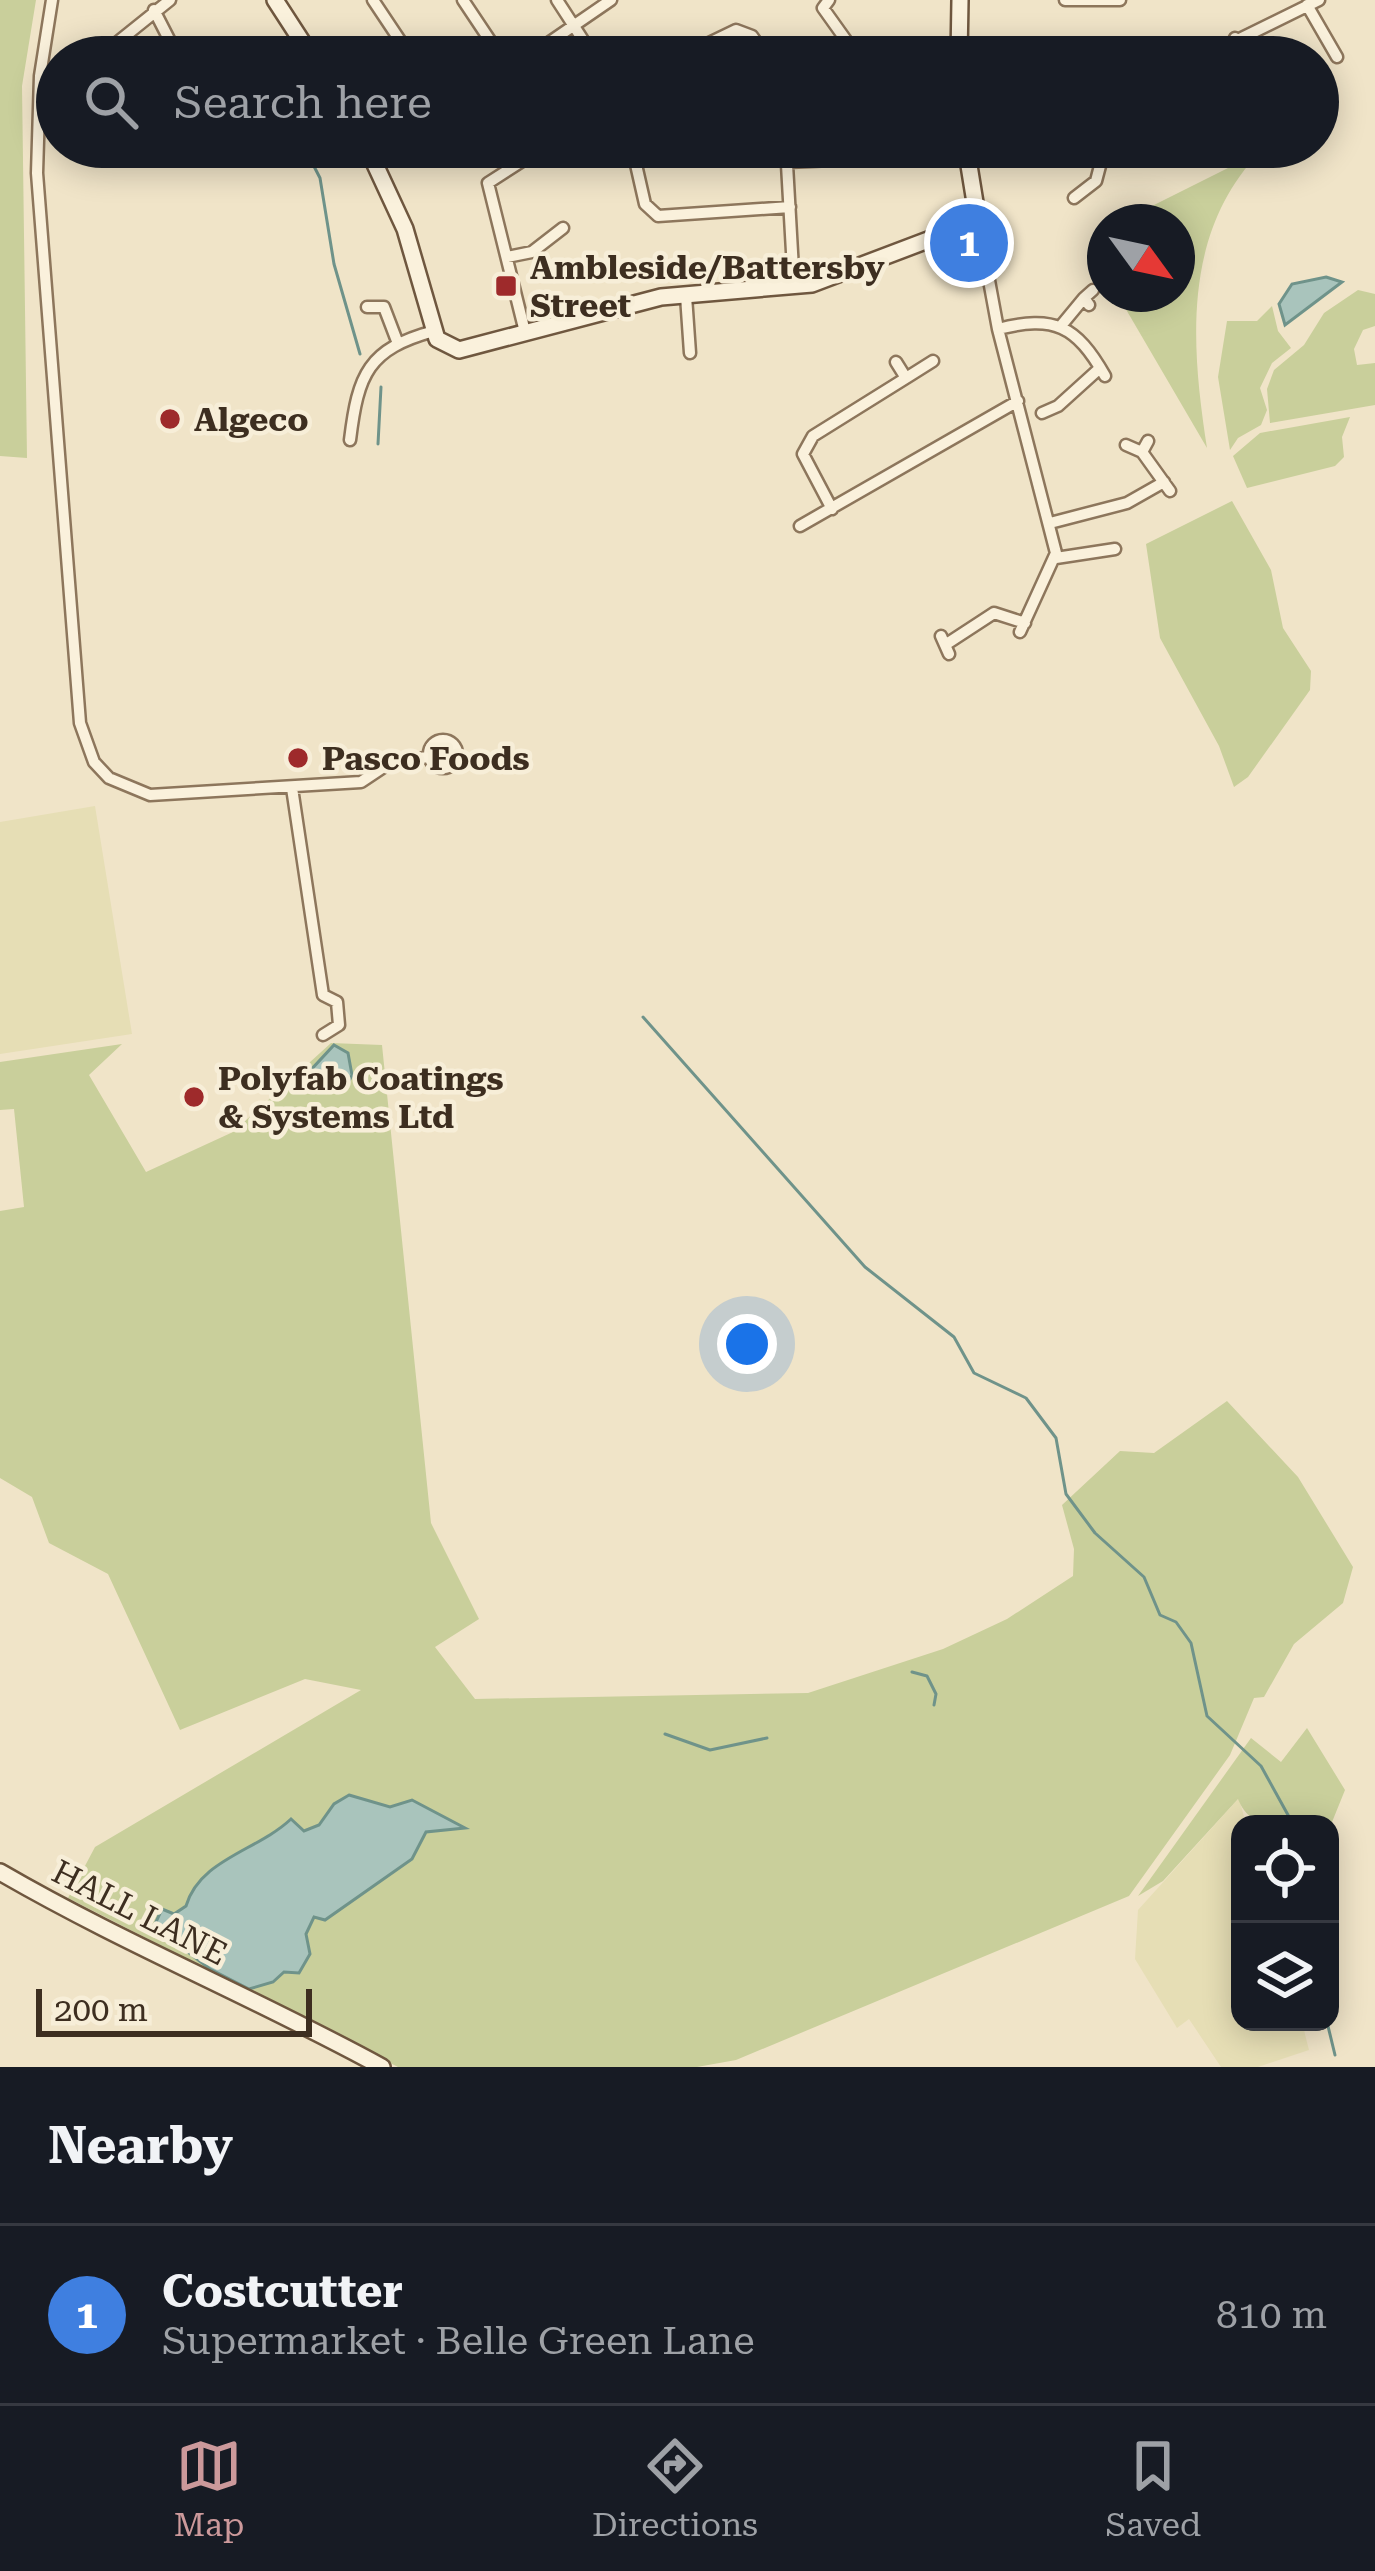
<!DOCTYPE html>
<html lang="en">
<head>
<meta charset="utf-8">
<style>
	:root { --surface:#171b24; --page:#20242c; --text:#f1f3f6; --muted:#9ea1a6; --line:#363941; --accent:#cc999b }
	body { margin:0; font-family:"Roboto Serif",serif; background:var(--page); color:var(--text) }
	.controls { position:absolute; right:36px; bottom:36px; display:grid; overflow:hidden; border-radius:24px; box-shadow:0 6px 30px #0003 }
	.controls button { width:108px; height:108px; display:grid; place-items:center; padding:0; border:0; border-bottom:3px solid var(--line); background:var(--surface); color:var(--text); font:60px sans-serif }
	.compass { position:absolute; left:1087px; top:204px; width:108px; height:108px; border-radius:50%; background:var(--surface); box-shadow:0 6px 30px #0003; rotate:123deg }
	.scale { position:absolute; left:36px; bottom:30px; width:276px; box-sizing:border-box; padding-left:12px; border:6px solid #3d2e20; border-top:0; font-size:33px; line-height:42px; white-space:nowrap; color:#3d2e20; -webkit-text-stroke:9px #f7eed8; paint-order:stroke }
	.you { position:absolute; left:747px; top:1344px; width:42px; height:42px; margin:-30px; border:9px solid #fff; border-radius:50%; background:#1a73e8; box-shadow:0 0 0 18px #1a73e833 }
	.badge { display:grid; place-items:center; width:78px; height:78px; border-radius:50%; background:var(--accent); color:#fff; font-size:39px; font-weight:700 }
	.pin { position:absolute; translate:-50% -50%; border:6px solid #fff; box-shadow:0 3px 12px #0006 }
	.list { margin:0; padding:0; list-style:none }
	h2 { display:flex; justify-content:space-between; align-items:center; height:156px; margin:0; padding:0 48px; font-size:51px }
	h2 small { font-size:39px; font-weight:400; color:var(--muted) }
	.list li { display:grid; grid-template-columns:78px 1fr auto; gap:36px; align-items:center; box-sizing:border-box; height:180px; padding:0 48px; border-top:3px solid var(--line) }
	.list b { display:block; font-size:45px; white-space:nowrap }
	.list p { margin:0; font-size:39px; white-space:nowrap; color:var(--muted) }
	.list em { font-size:39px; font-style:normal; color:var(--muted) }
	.icon { flex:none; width:66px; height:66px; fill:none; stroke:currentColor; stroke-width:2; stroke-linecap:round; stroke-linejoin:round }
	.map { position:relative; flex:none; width:1375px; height:2067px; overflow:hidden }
	.search { position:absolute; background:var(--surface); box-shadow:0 6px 30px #0003; left:36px; right:36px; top:36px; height:132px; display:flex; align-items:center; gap:30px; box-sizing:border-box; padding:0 42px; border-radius:66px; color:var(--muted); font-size:45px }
	.sheet { height:336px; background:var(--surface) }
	nav { display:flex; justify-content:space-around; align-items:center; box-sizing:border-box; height:168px; border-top:3px solid var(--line); background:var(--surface); font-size:33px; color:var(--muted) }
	nav a { display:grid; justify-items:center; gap:6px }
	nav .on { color:var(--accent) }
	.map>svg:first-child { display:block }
</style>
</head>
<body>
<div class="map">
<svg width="1375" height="2067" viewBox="0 0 1375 2067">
	<rect width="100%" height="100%" fill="#f0e4c8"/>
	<path fill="#e6deb5" d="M95,806L132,1034L0,1054V822Z
		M1239,1798L1246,1824H1240V2022H1302L1309,2050L1258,2067H1221L1189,2019L1177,2028L1135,1959L1138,1910Z"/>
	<path fill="#c9cf9b" d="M0,0H36L22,86L27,458L0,456Z
		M1260,152C1182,233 1191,345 1207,448L1117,294H1177V222H1120Z
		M1358,290L1375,294V326L1363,330L1354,349L1357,365L1375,363V405L1270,423L1267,389L1274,370L1304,345L1324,313Z
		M1272,306L1278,331L1291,348L1272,363L1260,388L1267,410L1261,425L1238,438L1230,450L1218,377L1227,321H1257Z
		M1350,417L1342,437L1344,457L1335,466L1247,488L1233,456L1260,433Z
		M1232,501L1271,570L1283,628L1311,671L1310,690L1248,777L1234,787L1219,746L1160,638L1146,544Z
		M331,1043L382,1045L431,1523L479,1619L435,1647L475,1699L808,1693L943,1649L1007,1619L1073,1576L1074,1549L1062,1505L1120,1451L1154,1453L1227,1401L1298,1477L1353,1567L1343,1603L1294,1644L1264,1697L1254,1698L1230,1755L1129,1896L736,2060L697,2067H398L68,1898L95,1847L361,1690L305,1679L180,1730L108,1574L49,1543L32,1497L0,1478V1211L24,1207L14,1109L0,1110V1062L122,1044L89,1075L146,1172L233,1132Z
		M1307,1728L1345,1790L1330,1827C1300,1813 1255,1842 1238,1799L1163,1881L1138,1896L1251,1738L1281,1762Z"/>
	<path fill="#a9c4bc" stroke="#6f938a" stroke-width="3" d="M1326,277L1342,282L1285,325L1279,304L1292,284Z
		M334,1045L348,1053L352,1075L347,1085H324L309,1072Z
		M349,1795L390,1807L412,1800L465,1828L426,1832L412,1859L325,1920L314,1917L306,1934L310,1954L299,1973L284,1972L273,1982L249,1989L210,1969L154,1926L162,1909L174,1914L186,1906C200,1859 257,1851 291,1819L304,1831L319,1825L334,1804Z"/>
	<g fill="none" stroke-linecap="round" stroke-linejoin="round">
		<path stroke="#6f938a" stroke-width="3" d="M304,147L320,178L334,264L360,354
			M378,444L381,387
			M643,1017L865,1267L954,1337L974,1373L1026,1398L1056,1438L1066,1494L1095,1533L1144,1577L1160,1615L1176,1622L1191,1643L1207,1716L1261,1766L1293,1824
			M912,1672L927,1676L936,1694L934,1705
			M665,1734L710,1750L767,1738
			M1327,2022L1335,2055"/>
		<g stroke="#8d765c" stroke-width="15">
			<path id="street" d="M52,0L40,76L37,173L80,723L94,762L109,778L150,795L361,782L394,760L429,757
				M373,0L411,57
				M463,0L501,57
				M557,0L594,57
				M829,0L823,8L858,57
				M1065,0H1120
				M1307,5L1337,57
				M154,10L174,49
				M1235,38L1244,57
				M1127,54L1128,57
				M99,57L170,0
				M528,57L611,0
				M680,57L736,30L752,36L767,57
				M907,57L959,50
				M1203,57L1319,0
				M632,147L645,204L658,216L790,207
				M786,147L794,287
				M967,152L1007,149
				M373,161L394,147
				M787,162L856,159L882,147
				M1074,198L1096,181L1105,147
				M978,221L998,329L1056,553L1020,632
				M507,257L532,252L563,228
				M686,296L690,353
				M1089,305L1084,298L1093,290
				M367,307H384L397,341
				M1060,327L1084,298
				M998,329C1054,315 1076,325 1105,376
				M525,332L488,183L544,147
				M896,362L906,378L933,361
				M1042,413L1058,406L1100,368
				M350,440C358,374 368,349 434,331
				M1126,445L1142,452L1148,441
				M1142,452L1170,491
				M832,509L803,454L813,436L906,378
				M1050,523L1127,503L1164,482
				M800,526L1018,401
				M1056,558L1115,549
				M941,636L949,654
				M945,645L994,613L1025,623
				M429 754a14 14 0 1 1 28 0a14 14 0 1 1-28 0Z
				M292,788L323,995L337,1002L339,1025L323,1035"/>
		</g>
		<g stroke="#6f573f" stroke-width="20">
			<path id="secondary" d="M275,0L312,57
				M959,57L960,0
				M367,147L405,229L437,339L459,350L661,297L812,284L978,221L966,147
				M0,1872C124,1944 256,1998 382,2067"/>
		</g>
		<use href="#street" stroke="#faf1dc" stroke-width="10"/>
		<use href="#secondary" stroke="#faf1dc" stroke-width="15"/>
	</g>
	<g fill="#9e2a2b" stroke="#f7eed8" stroke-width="4.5">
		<rect x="494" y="274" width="24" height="24" rx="6"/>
		<circle cx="170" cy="419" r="12"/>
		<circle cx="298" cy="758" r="12"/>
		<circle cx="194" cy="1097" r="12"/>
	</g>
	<g text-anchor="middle" stroke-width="9" stroke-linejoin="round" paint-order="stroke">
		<g font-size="33" font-weight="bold" fill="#3d2e20" stroke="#f7eed8" text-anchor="start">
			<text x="530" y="279">Ambleside/Battersby<tspan x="530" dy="38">Street</tspan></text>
			<text x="194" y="431">Algeco</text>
			<text x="322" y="770">Pasco Foods</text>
			<text x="218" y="1090">Polyfab Coatings<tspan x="218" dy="38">&amp; Systems Ltd</tspan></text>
		</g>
		<g font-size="33" fill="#3d2e20" stroke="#f7eed8">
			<text transform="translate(140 1912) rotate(27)" y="12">HALL LANE</text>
		</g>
	</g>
</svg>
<div class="controls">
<button><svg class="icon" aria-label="locate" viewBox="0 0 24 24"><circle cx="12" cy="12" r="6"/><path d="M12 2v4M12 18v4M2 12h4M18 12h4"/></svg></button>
<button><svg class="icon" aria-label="layers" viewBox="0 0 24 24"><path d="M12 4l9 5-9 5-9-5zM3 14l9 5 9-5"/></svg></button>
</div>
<svg class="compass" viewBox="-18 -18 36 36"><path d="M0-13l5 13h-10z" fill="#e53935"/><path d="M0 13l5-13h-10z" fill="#9ea1a6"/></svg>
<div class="scale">200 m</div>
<div class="you"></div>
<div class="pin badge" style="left:969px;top:243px;background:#3f7fe0">1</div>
<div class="search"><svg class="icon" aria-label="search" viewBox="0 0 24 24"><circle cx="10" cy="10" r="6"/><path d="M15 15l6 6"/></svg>Search here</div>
</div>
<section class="sheet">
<h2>Nearby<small></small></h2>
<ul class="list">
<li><span class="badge" style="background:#3f7fe0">1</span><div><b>Costcutter</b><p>Supermarket · Belle Green Lane</p></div><em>810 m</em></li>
</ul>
</section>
<nav>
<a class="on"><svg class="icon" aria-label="map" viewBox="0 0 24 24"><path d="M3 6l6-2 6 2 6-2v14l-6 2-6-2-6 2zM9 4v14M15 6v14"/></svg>Map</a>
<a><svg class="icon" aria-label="directions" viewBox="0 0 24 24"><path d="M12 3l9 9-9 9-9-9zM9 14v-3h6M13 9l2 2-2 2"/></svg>Directions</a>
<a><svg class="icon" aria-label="saved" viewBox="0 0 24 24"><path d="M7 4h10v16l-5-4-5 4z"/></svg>Saved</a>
</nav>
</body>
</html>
